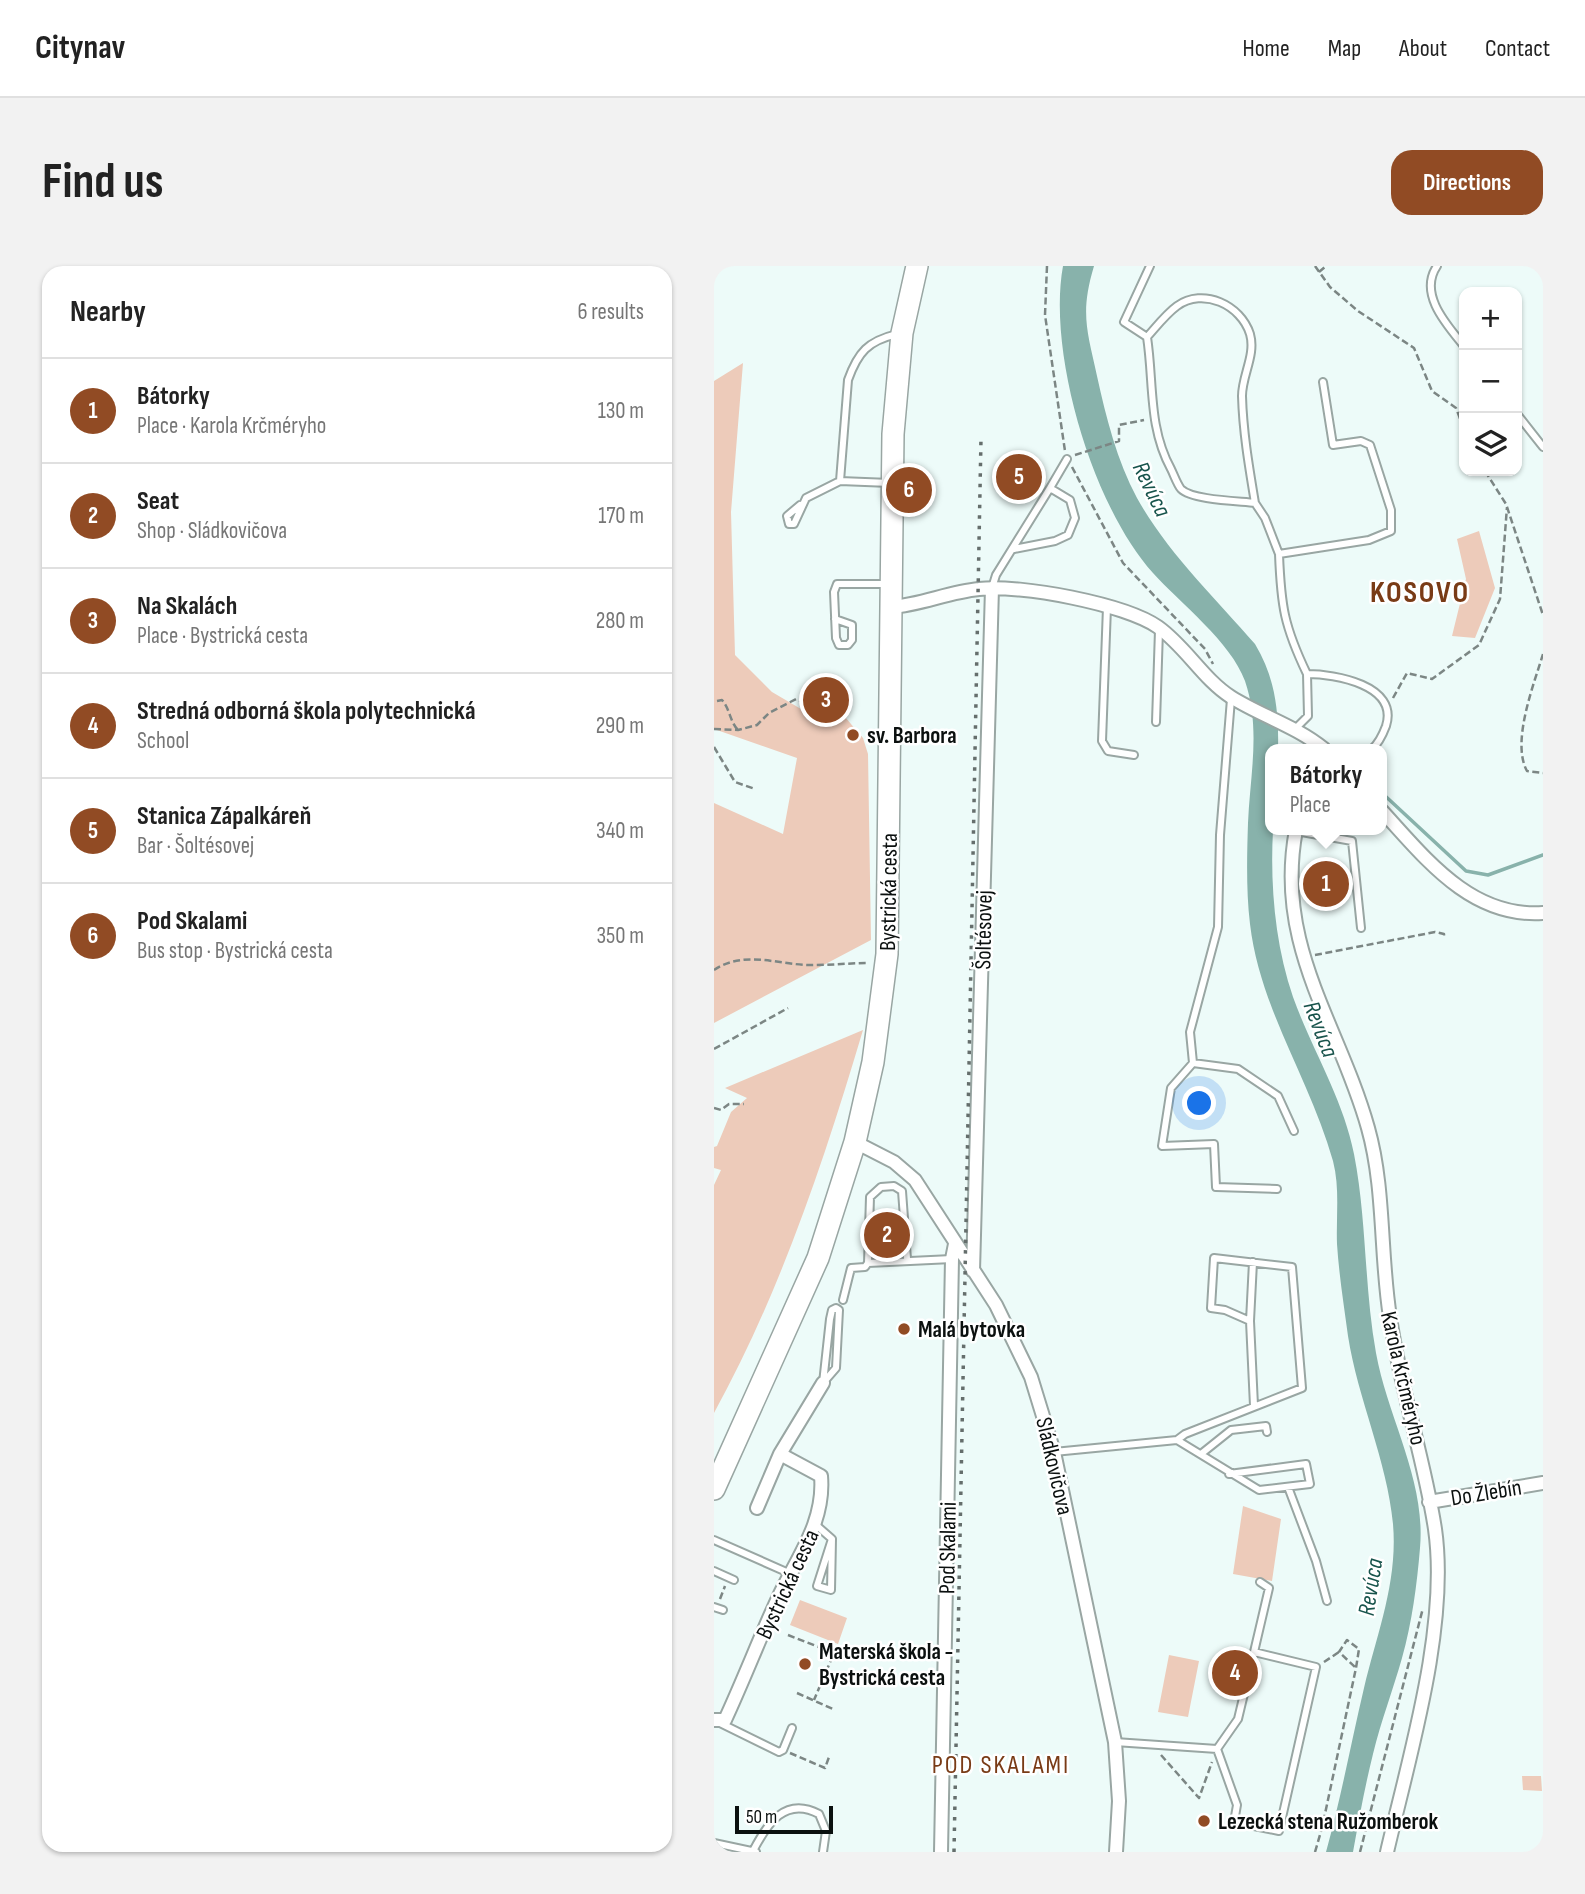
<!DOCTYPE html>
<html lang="en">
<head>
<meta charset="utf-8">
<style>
	:root { --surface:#fff; --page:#f2f2f2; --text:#222; --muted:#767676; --line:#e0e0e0; --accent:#914b24 }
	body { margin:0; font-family:"Sofia Sans Condensed",sans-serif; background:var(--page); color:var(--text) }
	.controls { position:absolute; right:21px; top:21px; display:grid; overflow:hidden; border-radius:14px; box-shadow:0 2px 5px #0004 }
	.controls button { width:63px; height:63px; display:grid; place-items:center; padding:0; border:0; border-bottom:2px solid var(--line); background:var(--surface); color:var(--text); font:35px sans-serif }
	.scale { position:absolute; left:21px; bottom:18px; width:98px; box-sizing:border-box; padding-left:7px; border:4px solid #0b100f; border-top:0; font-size:19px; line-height:24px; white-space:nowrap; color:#0b100f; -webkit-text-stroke:5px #fff; paint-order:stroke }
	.you { position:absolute; left:486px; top:838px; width:24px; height:24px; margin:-18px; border:5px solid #fff; border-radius:50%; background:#1a73e8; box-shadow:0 0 0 10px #1a73e833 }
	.badge { display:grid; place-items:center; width:46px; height:46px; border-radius:50%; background:var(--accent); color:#fff; font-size:23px; font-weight:700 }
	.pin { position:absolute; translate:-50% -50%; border:4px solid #fff; box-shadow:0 2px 7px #0006 }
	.popup { position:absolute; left:551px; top:478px; width:122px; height:91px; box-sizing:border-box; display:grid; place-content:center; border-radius:14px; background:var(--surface); filter:drop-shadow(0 2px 5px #0005); font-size:23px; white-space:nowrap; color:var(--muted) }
	.popup b { font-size:26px; color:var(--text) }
	.popup::after { content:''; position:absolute; left:50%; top:100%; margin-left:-14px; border:14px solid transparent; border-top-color:var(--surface) }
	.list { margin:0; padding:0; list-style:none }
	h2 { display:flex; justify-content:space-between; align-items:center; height:91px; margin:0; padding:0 28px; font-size:30px }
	h2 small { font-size:23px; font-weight:400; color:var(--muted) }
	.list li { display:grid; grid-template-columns:46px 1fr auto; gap:21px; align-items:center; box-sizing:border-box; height:105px; padding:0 28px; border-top:2px solid var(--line) }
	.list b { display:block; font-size:26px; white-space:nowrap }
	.list p { margin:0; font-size:23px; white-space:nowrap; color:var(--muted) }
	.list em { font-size:23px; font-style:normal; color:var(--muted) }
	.icon { flex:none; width:38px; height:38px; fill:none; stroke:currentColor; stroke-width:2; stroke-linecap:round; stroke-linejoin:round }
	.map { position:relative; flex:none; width:829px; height:1586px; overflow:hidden; border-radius:21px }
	header { display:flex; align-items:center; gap:42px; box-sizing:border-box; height:98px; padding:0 35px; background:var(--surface); border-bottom:2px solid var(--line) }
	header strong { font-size:33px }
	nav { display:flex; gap:38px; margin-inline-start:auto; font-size:24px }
	.intro { display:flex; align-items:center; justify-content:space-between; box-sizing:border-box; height:168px; padding:0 42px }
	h1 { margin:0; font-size:49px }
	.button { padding:18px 32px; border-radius:21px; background:var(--accent); color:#fff; font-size:24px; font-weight:700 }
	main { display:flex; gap:42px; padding:0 42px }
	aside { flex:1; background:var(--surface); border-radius:21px; box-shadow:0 2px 5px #0004 }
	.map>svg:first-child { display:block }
</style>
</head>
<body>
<header>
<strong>Citynav</strong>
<nav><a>Home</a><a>Map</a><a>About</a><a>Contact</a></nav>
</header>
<div class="intro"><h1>Find us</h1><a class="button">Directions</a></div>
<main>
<aside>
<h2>Nearby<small>6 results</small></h2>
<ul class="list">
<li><span class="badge">1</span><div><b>Bátorky</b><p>Place · Karola Krčméryho</p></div><em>130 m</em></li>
<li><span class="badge">2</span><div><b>Seat</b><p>Shop · Sládkovičova</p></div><em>170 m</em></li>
<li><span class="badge">3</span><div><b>Na Skalách</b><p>Place · Bystrická cesta</p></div><em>280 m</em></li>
<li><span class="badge">4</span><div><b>Stredná odborná škola polytechnická</b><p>School</p></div><em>290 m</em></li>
<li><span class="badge">5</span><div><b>Stanica Zápalkáreň</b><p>Bar · Šoltésovej</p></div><em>340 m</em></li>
<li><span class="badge">6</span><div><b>Pod Skalami</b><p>Bus stop · Bystrická cesta</p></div><em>350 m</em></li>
</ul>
</aside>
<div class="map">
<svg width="829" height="1586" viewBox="0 0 829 1586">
	<rect width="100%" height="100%" fill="#edfbf9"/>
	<path fill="#edcbba" d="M29,97L17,246L21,389L58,426L87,443L125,444L149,472L154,488L157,674L0,757V537L69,568L83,492L0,463V115Z
		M765,265L781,322L761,372L738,370L752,313L743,273Z
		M149,764C110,895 66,1027 0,1147V919L7,904L0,902V881L3,880L17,846L33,832L11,822Z
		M529,1240L567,1253L558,1315L519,1308Z
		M86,1334L133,1352L124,1378L76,1359Z
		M455,1389L485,1395L474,1451L444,1446Z
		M808,1510H827L828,1525L809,1524Z"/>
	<path fill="#88b2ab" d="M349,0H380C366,47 373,64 383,110C392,151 403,195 423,232C453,286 501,332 541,378C561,411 565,445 564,483H556V564H559C556,619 561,678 579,731C598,784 629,832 640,888C653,954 650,1021 662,1087C674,1153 712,1214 706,1282C703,1318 698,1357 688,1392C679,1424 667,1455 659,1488C651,1520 645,1553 639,1586H612C627,1532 637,1477 650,1422C663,1367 684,1316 679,1258C673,1194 644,1134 634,1070C630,1040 625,1009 623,978C622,951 626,922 619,895C596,813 546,743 536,658C532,625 533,589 534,557C536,509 547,462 531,415C517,376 466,337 439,307C379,241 333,87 349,0Z"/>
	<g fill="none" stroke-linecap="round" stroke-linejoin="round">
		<path stroke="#88b2ab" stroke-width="3.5" d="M668,527L752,605L774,609L829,589"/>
		<g stroke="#99a6a3" stroke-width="10">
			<path id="lane" d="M723,0C704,28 733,59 750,80
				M433,71L410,56L436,0
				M803,148L829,181
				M126,215L176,217
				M336,222L353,193
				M541,237C535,201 529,166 528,130C528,109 542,89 536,68C527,39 489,21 463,40C452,48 442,61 433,71C440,117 434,161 457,203C460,209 463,218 467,223C478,234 524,235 541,237L551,252L565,288
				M86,239L73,250L75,258H80L92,232L126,215L134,114C144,86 154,75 183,68
				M278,322L282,309L336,222L356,234L361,252L354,269L341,275L300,283
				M393,341L388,475L394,485L420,489
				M121,353L138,359V374L134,379H125L122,372L120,326L123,318H175
				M593,408C570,360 567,340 565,288L655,274L677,265V244L656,179L647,175L619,179L609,116
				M517,433L506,569L504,661L476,766L479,797L457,822L448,880L500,878L502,921L563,923
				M442,456L445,364
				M581,463L594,450L593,408C621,408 685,419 672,460C669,468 665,477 658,483
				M582,565L638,575L647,662
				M479,797L524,803L564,830L580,865
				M193,993L188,925L180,920L167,921L156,931L154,997L238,993
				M129,1034L137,1002L151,1001L154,997
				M122,1042L125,1044L122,1102L109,1117L116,1053L118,1044Z
				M536,1055L540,1140
				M463,1174L471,1168L588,1122L578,1001L500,992L497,1042L511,1044L536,1055L539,996
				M340,1186L463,1174L545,1224L596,1218L592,1198L515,1208
				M487,1188L517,1164L552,1160L553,1166
				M574,1221L602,1295L613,1335
				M102,1259L118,1273L117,1324L103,1320L118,1273
				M0,1274L77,1308
				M0,1305L20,1314
				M0,1341L9,1344
				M540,1386L555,1322L546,1316
				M4,1456L65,1486L69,1484L78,1462
				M401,1476L503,1483L523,1539L520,1556L565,1565L602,1401L540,1386L524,1453L503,1483
				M0,1577L42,1586
				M39,1585C53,1558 71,1530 105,1548L112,1565L109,1586"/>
		</g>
		<g stroke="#99a6a3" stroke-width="16">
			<path id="street" d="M177,341C207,339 234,326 265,323C306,318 411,338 444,361C472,381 489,413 517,431C547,450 582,460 610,483
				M668,545C712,593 757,652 829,647
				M582,564C560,680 625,758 654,862C671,922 666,989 676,1051C686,1123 710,1191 721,1263C735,1360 695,1491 673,1586
				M141,876L180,896L201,914L282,1039L317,1111L340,1186L401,1476L405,1535L402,1586
				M259,1005L278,322
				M66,1188L109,1117
				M715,1236L829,1217
				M0,1454H11C30,1413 46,1371 65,1330C84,1290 111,1256 107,1210L66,1188L43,1242
				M227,1586L238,993L241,978"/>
		</g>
		<g stroke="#99a6a3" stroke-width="24">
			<path id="primary" d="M0,1223L104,992L141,876L159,796L173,688L179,168L188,67L203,0"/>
		</g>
		<path stroke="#7c8684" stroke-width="2.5" stroke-dasharray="7 3.5" stroke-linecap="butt" d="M333,0L331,49L351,185
			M601,0L616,21L644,45L700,82L718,125L742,142L750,163
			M605,6L612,0
			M361,189L405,175V159L430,154
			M358,201L409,297L491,383L499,398
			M771,205L792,238L829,349
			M829,388C820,418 797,476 813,505L829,507
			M679,432L693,407L718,413L765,379L786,333L793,241
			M3,435L8,434C16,443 16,456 24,464
			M0,463L24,464L43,459L55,447L82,433L99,440L113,439L112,435
			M0,481L21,516L41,523
			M601,689L721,666L730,668V673
			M0,704C32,683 66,700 100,699C119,699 137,697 155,697
			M0,783L74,742
			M0,842L7,844L15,838H30
			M6,1333L11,1320
			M74,1369L120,1387L100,1434
			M610,1396L625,1386
			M83,1427L119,1443
			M76,1487L111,1502L115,1491
			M447,1489L485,1532L498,1496
			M601,1586L608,1562L642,1402L645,1383L633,1374L625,1386L642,1402
			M646,1586L709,1342"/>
		<use href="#lane" stroke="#fff" stroke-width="6"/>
		<use href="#street" stroke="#fff" stroke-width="12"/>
		<use href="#primary" stroke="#fff" stroke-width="21"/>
		<path stroke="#656e6c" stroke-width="3.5" stroke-dasharray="3.5 7" stroke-linecap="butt" d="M240,1586L267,172"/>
	</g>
	<g fill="#914b24" stroke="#fff" stroke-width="2.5">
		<circle cx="139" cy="469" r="7"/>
		<circle cx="190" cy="1063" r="7"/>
		<circle cx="91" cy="1398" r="7"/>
		<circle cx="490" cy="1555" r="7"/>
	</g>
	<g text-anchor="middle" stroke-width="5" stroke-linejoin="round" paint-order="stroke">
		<g font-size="23" font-weight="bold" fill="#0b100f" stroke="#fff" text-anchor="start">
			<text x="153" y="477">sv. Barbora</text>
			<text x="204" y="1071">Malá bytovka</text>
			<text x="105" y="1393">Materská škola -<tspan x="105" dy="26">Bystrická cesta</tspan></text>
			<text x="504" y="1563">Lezecká stena Ružomberok</text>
		</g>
		<g font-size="23" fill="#0b100f" stroke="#fff">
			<text transform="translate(174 626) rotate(-89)" y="8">Bystrická cesta</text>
			<text transform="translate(269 664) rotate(-89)" y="8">Šoltésovej</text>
			<text transform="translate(690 1112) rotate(77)" y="8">Karola Krčméryho</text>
			<text transform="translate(341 1200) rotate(77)" y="8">Sládkovičova</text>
			<text transform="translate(772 1226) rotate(-9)" y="8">Do Žlebín</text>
			<text transform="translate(233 1282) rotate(-89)" y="8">Pod Skalami</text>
			<text transform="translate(73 1318) rotate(-65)" y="8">Bystrická cesta</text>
		</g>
		<g font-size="24" font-style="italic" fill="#18544c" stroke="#fff">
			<text transform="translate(438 223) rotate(64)" y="8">Revúca</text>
			<text transform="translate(607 763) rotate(69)" y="8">Revúca</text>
			<text transform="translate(656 1321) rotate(-81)" y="8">Revúca</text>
		</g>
		<g font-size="26" letter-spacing="2" fill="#793b16" stroke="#fff">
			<text x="287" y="1507">POD SKALAMI</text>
		</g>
		<g font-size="30" font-weight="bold" letter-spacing="2" fill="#793b16" stroke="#fff">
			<text x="706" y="336">KOSOVO</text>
		</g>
	</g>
</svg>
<div class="controls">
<button>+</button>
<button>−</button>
<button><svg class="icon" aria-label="layers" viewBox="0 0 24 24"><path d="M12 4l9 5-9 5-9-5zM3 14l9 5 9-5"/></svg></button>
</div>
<div class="scale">50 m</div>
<div class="you"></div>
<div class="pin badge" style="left:612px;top:618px">1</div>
<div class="popup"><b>Bátorky</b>Place</div>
<div class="pin badge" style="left:173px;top:969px">2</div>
<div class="pin badge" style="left:112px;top:434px">3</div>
<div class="pin badge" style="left:521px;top:1407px">4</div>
<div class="pin badge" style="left:305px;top:211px">5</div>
<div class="pin badge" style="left:195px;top:224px">6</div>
</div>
</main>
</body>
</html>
